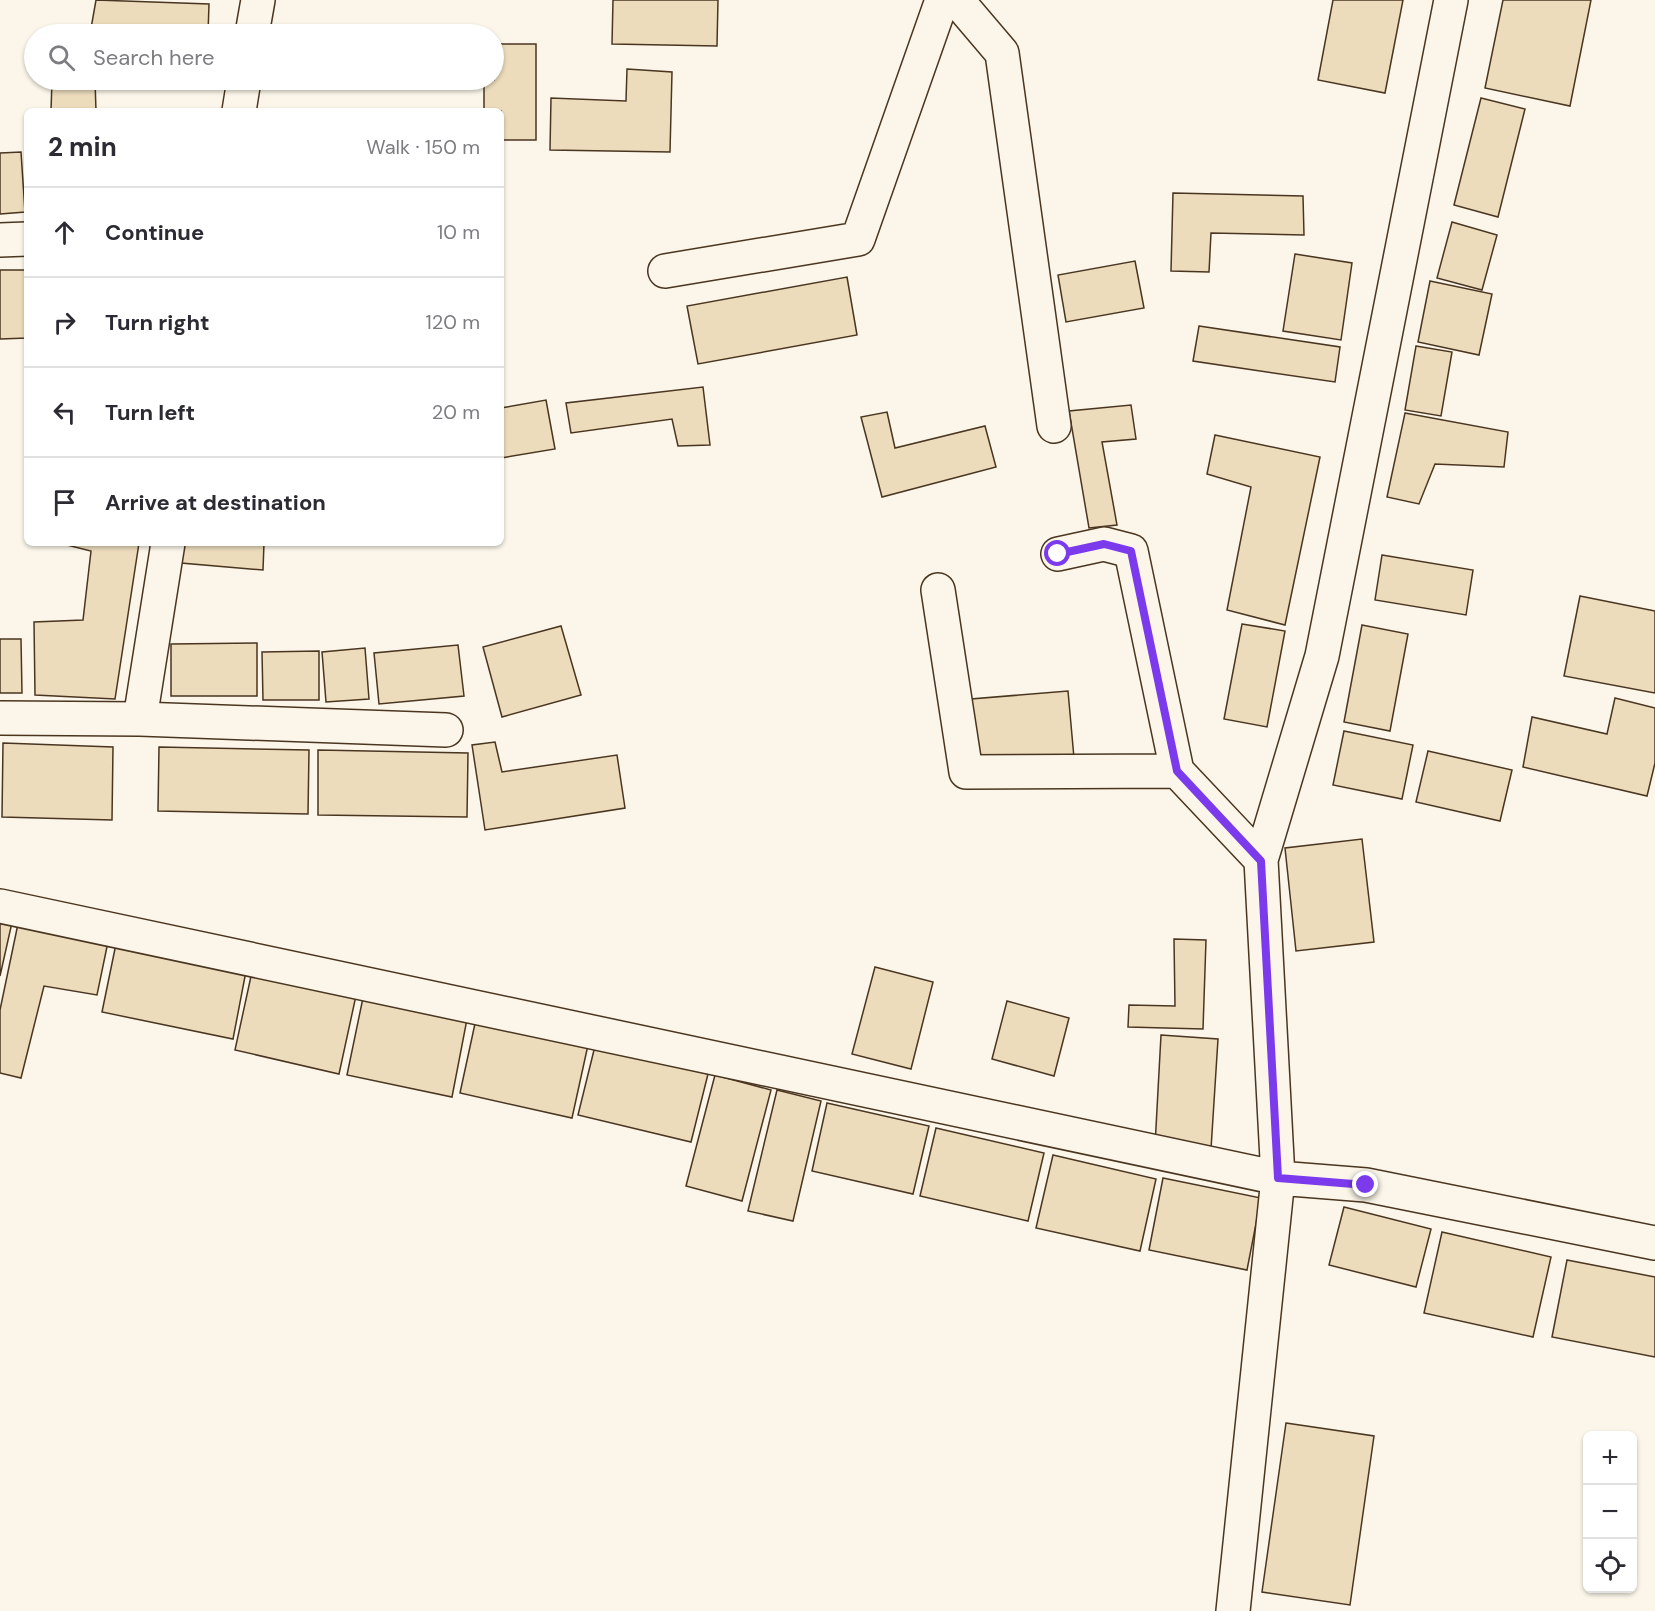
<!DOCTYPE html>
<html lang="en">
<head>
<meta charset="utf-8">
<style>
	:root { --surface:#fff; --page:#f7f7f7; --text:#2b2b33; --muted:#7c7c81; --line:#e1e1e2 }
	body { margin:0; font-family:"DM Sans",sans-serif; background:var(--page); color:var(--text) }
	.controls { position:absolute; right:18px; bottom:18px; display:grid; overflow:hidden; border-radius:9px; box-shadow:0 2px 4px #0004 }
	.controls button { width:54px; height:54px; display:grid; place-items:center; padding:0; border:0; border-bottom:2px solid var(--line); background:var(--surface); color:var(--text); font:30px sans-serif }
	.stop { position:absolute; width:18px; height:18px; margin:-14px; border:4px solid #7c3aed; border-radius:50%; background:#fff }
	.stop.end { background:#7c3aed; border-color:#fff; box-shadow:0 2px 6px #0008 }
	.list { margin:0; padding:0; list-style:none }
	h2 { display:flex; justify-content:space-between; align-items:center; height:78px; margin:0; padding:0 24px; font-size:26px }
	h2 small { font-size:20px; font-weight:400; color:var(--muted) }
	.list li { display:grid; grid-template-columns:39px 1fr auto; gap:18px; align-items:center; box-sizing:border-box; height:90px; padding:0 24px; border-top:2px solid var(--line) }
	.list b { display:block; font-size:22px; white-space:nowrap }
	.list em { font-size:20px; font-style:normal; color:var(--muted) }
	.icon { flex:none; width:33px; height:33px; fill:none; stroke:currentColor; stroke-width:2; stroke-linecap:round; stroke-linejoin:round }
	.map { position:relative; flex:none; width:1655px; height:1611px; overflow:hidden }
	.search { position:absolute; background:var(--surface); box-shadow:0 2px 4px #0004; left:24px; top:24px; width:480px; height:66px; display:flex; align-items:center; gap:15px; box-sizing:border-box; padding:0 21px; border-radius:33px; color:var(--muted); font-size:22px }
	.panel { position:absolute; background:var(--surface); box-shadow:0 2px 4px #0004; left:24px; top:108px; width:480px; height:438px; border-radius:9px }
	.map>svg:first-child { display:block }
</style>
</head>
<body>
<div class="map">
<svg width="1655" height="1611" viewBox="0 0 1655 1611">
	<rect width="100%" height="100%" fill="#fbf6e9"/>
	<path fill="#ecdcbc" stroke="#4a3520" stroke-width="1.5" d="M96,0L209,4L208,34H90Z
		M613,0H718L717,46L612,44Z
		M1333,0H1403L1385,93L1318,80Z
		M1503,0H1591L1570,106L1485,88Z
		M494,44H536V140H501V111H484V80H494Z
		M627,69L672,72L670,152L550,150L551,98L626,101Z
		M52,80H95L96,111H51Z
		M1481,98L1525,109L1498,217L1454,205Z
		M21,152L25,212L0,214V153Z
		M1173,193L1303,196L1304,235L1211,233L1209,272L1171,271Z
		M1452,222L1497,235L1482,290L1437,278Z
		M1295,254L1352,263L1341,340L1283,331Z
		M1135,261L1144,308L1066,322L1058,275Z
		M0,270H27V338L0,339Z
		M847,277L857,335L698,364L687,306Z
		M1430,281L1492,294L1479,355L1418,342Z
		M1199,326L1340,347L1335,382L1193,361Z
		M1416,346L1452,352L1441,416L1405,410Z
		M703,387L710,445L678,446L672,419L571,433L566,403Z
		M546,400L555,449L501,458V408Z
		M1131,405L1136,439L1102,442L1117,525L1089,528L1069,411Z
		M887,412L895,448L985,426L996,467L882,497L861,417Z
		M1405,413L1508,432L1504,467L1435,464L1419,504L1387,497Z
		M1215,435L1320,457L1285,625L1227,610L1251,487L1207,474Z
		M59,543H139L115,699L35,695L34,622L83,620L91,551Z
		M182,543H264L263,570L181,563Z
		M1382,555L1473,570L1466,615L1375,600Z
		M1580,596L1655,611V693L1564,676Z
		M1242,624L1285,631L1267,727L1224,719Z
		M1362,625L1408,634L1390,731L1344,722Z
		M561,626L581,695L502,717L483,647Z
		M0,639H21L22,693H0Z
		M257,643V696H171V644Z
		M458,645L464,696L379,704L374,653Z
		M365,648L369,699L326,702L322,652Z
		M319,651V700H263L262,652Z
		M1068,691L1074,758L977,766L971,699Z
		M1615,698L1655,708V763L1647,796L1523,767L1532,717L1607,734Z
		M1344,731L1413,745L1402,799L1333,785Z
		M495,742L502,772L617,755L625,808L485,830L472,745Z
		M3,743L113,747L112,820L2,817Z
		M159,747L309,750L308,814L158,811Z
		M318,750L468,753L467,817L318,815Z
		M1428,751L1512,770L1500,821L1416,802Z
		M1362,839L1374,942L1296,951L1285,848Z
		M0,915L13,918L0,976Z
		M19,919L109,937L97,995L44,986L21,1078L0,1073V1010Z
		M117,939L247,966L233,1039L102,1012Z
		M1174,939L1206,940L1203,1029L1128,1027L1129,1005L1175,1006Z
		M253,967L357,991L339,1074L235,1050Z
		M875,967L933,982L911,1069L852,1054Z
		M364,993L468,1014L452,1097L347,1075Z
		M1007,1001L1069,1018L1054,1076L992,1059Z
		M476,1019L588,1045L572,1118L460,1093Z
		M1161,1035L1218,1039L1211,1149L1155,1146Z
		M595,1046L708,1074L691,1142L578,1115Z
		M715,1075L771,1090L742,1201L686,1186Z
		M777,1090L821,1101L793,1221L748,1211Z
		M827,1103L929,1126L913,1194L812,1171Z
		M936,1128L1044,1153L1028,1221L920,1196Z
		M1053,1155L1156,1179L1140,1251L1036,1228Z
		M1163,1178L1261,1198L1247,1270L1149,1250Z
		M1344,1207L1431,1229L1416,1287L1329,1265Z
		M1442,1232L1551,1257L1533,1337L1424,1313Z
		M1567,1260L1655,1277V1357L1552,1337Z
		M1286,1423L1374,1436L1350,1605L1262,1592Z"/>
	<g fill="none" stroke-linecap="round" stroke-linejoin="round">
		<g stroke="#4a3520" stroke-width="36">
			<path id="minor" d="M957,0L1002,53L1054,426
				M252,34L258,0
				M239,111L244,80
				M0,240L27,239
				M665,271L858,239L942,0
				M1058,554L1104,544L1131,551L1177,771L1261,860
				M938,590L966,772L1177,771
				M0,718L140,719L446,730
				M140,719L168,543
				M0,906L1278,1178L1366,1185L1655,1243
				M1233,1611L1278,1178L1261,860L1322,656L1451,0"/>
		</g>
		<use href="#minor" stroke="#fbf6e9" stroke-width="33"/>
	</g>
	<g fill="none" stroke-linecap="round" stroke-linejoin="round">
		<path stroke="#7c3aed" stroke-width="8" d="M1058,554L1104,544L1131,551L1177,771L1261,861L1278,1178L1366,1185"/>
	</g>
</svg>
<div class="controls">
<button>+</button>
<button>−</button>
<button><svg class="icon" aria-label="locate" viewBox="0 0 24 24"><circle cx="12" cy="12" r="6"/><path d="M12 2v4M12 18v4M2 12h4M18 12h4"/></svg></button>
</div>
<div class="stop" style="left:1058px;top:554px"></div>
<div class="stop end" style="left:1366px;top:1185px"></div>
<div class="search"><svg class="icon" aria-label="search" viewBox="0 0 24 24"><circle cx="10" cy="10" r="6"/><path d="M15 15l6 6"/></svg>Search here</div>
<section class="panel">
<h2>2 min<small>Walk · 150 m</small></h2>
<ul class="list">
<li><svg class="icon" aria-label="ahead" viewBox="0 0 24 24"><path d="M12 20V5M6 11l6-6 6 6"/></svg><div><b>Continue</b></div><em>10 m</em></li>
<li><svg class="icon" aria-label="right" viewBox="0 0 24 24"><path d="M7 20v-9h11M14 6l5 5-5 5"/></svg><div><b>Turn right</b></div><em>120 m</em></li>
<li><svg class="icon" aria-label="left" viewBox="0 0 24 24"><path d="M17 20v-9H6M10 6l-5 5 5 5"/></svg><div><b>Turn left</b></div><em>20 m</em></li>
<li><svg class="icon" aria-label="arrive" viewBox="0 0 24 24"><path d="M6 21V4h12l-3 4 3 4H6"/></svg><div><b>Arrive at destination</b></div></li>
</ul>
</section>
</div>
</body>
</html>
